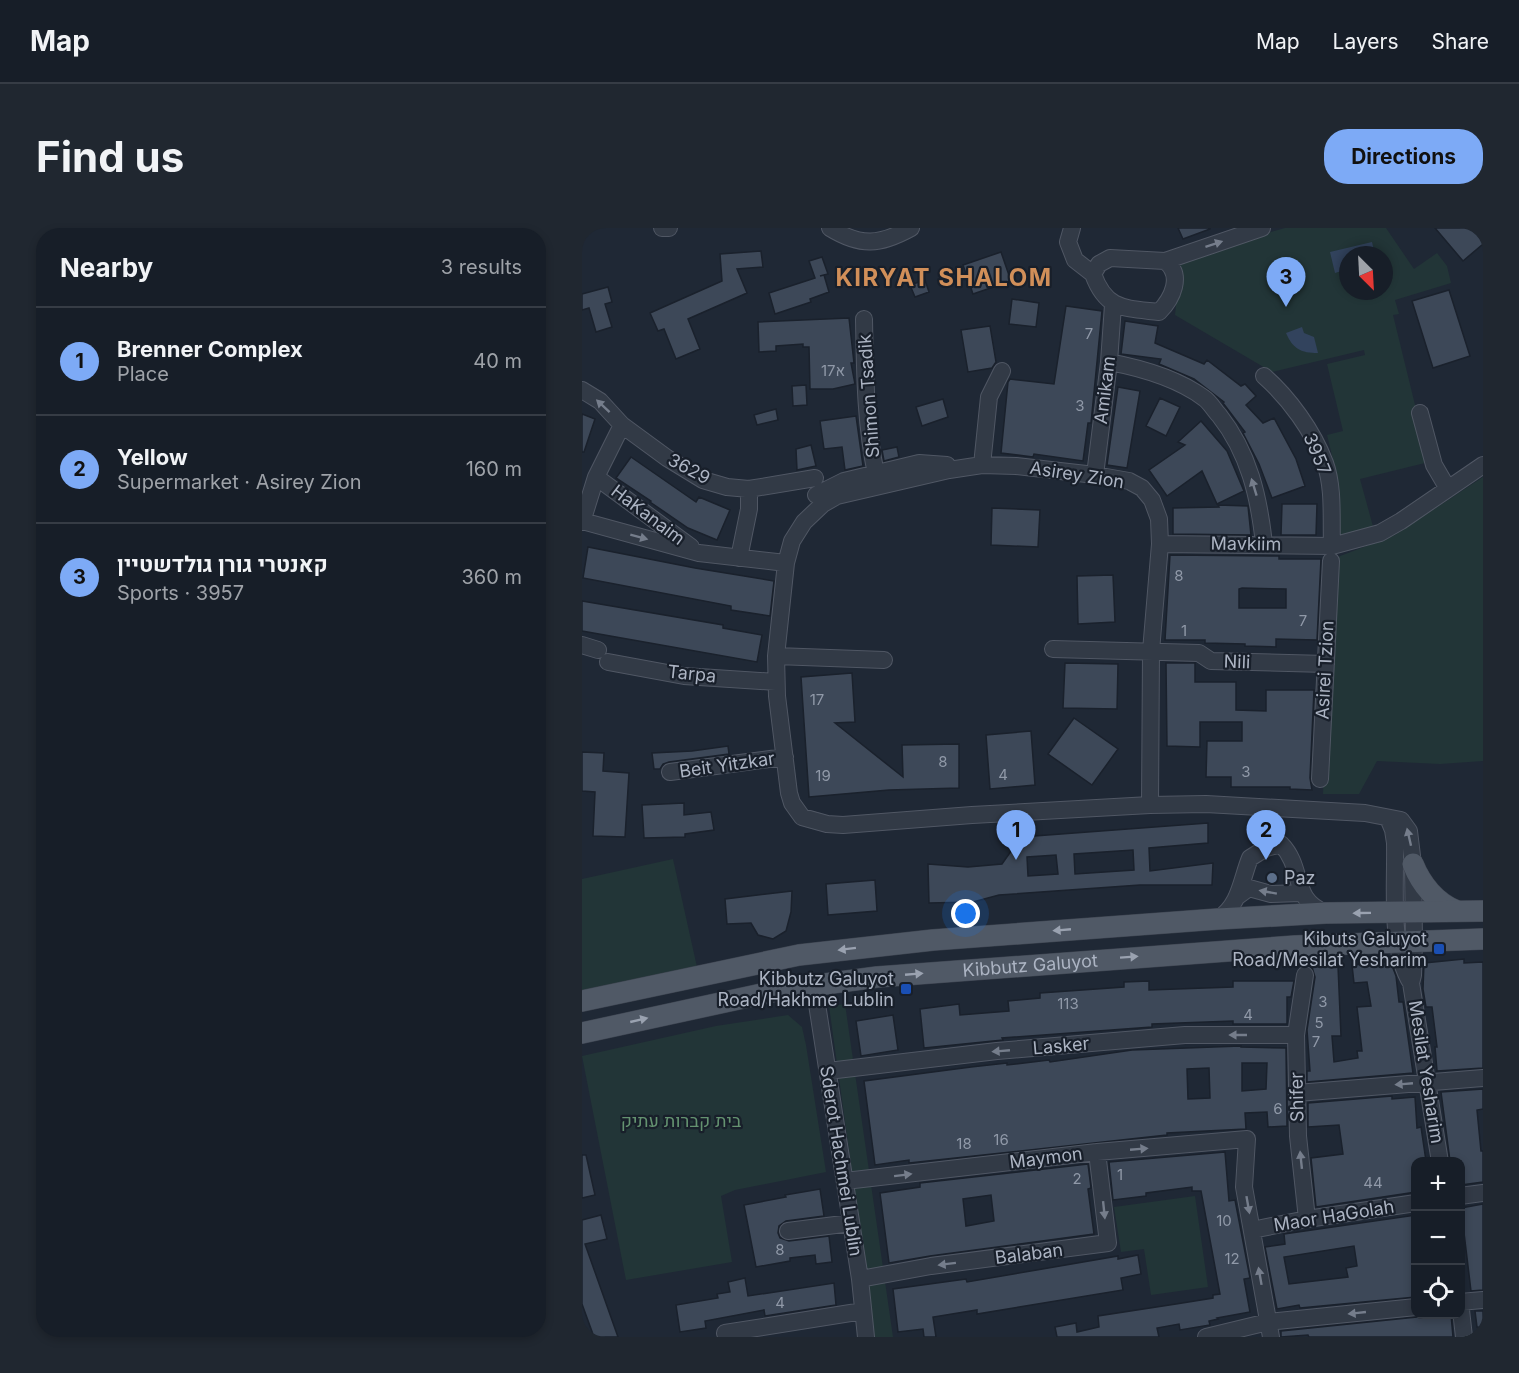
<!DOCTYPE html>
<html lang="en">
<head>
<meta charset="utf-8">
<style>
	:root { --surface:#171e28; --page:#202730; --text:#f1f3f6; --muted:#9ea2a8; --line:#363c45; --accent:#7daaf6 }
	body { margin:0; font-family:Inter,Heebo,sans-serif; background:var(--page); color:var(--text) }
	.controls { position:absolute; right:18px; bottom:18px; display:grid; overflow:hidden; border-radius:12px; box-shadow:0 3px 9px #0003 }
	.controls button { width:54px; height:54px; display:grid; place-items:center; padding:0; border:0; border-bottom:2px solid var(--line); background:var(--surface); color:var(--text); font:30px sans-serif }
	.compass { position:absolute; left:757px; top:18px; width:54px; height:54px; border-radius:50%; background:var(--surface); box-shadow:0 3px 9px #0003; rotate:156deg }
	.you { position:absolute; left:384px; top:686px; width:21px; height:21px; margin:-15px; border:4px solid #fff; border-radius:50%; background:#1a73e8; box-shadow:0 0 0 9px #1a73e833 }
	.badge { display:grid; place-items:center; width:39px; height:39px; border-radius:50%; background:var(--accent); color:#111; font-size:20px; font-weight:700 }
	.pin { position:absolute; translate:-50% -50px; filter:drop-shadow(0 2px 3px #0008) }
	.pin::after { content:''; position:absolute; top:32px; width:21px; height:18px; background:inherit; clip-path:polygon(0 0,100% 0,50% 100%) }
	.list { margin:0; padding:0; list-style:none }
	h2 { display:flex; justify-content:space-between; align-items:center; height:78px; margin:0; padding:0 24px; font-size:26px }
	h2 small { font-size:20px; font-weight:400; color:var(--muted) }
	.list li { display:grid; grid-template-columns:39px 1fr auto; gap:18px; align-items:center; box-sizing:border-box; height:108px; padding:0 24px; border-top:2px solid var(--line) }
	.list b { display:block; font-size:22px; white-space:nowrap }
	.list p { margin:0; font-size:20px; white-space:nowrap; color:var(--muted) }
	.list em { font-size:20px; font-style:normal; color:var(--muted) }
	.icon { flex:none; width:33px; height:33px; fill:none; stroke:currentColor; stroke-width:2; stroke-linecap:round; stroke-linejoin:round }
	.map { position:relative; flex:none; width:901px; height:1109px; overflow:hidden; border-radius:24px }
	header { display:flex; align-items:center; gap:36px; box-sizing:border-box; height:84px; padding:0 30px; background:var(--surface); border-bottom:2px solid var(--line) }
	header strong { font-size:28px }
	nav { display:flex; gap:33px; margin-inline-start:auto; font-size:21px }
	.intro { display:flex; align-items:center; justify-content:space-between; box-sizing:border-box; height:144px; padding:0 36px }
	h1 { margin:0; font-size:42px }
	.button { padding:15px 27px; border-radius:24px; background:var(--accent); color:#111; font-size:21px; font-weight:700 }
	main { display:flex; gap:36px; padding:0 36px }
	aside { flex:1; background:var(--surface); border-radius:24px; box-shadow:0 3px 9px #0003 }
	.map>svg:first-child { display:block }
</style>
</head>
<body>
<header>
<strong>Map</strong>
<nav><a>Map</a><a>Layers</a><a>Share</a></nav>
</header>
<div class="intro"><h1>Find us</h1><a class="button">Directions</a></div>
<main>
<aside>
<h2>Nearby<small>3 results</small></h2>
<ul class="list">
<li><span class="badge">1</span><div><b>Brenner Complex</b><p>Place</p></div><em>40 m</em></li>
<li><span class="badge">2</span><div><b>Yellow</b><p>Supermarket · Asirey Zion</p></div><em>160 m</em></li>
<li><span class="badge">3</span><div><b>קאנטרי גורן גולדשטיין</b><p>Sports · 3957</p></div><em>360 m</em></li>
</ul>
</aside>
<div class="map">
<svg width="901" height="1109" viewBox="0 0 901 1109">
	<rect width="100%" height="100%" fill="#1f2835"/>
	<path fill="#223537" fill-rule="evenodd" d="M703,0H804L832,41L855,25L865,38L869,55L813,72L817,86L811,87L847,234L778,251L792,302L759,310L750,258L757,256L745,207L761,203L745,136L783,127L782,122L690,144L593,87L599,29ZM766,27H802V63H766Z
		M901,249V533L858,536L795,533L777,566H741L753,330L813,307Z
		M91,631L115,739L0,764V651Z
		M263,776L311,1109H293L247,778Z
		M206,787L220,799L224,817L244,944L153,962L139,968L150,1034L44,1052L0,828L134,798Z
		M613,968L626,1059L569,1067L562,1021L539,1024L532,979Z"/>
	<path fill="#32435d" d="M790,14L793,27H766V41L753,45L748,24Z
		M720,99L722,105L732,109L736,125C719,125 711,121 704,105Z"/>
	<path fill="#3d4858" stroke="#1a212c" stroke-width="1.5" fill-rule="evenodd" d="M596,0H628V1L601,11Z
		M853,0H901V16L881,33Z
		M179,23L181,39L155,41L165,65L106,91L118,121L94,131L82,101L76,103L68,85L140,53L138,26Z
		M419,24L429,53L391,66L381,37Z
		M240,29L246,46L238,48L242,47L247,64L228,71L229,74L193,86L187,65L233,50L227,33Z
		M343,52L347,64L333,69L328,57Z
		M26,59L30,74L23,76L30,99L14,104L7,80L0,82V66Z
		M867,62L888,128L851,140L830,73Z
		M430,71L457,75L454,99L427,96Z
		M484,78L520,83L509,195H506L501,233L452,226L451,229L419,225L426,154L428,151L472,156Z
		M267,90L272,135H269L273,156L251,161H228L227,119H221V116L194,118V123L177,124L176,94Z
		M543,93L576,98L573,115L622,136L625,132L659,158L663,156L674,168L664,177L681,195L692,190L714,231L723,258L690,270L677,236L661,205L663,204L641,175L642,174L612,151L577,136L579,131L539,126Z
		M408,98L414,134L410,140L386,144L379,102Z
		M224,157L225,177L211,178L210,158Z
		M536,159L558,163L545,240L525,237Z
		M578,170L598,179L584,208L564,198Z
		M361,171L366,189L340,198L334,179Z
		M194,181L196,192L175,197L172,187Z
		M0,186L13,191L2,224H0Z
		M274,188L281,238L263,242L260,219L242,221L238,193Z
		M619,193L645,223L662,263L635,276L620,243L585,268L567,242L603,217L596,214Z
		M229,217L234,238L215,242L214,221Z
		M315,219L317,229L302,233L300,222Z
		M49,229L114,274L117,269L148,282L135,312L106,300L68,274L69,273L34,250Z
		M700,276H735L734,307H699Z
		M636,277L666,278L669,307L591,306V280L637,279Z
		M410,280L458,282L456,319L409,317Z
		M6,319L113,340L192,353L188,388L149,382V378L1,350Z
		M588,327L697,328V331H739L735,412L694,411V419L663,418V416L623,415V412H583ZM660,360L704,361V380H657V361Z
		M531,347L533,394L496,396L495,348Z
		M0,373L141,397V400L180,407L175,434L0,403Z
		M483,435L536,436L535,481L481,480Z
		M584,435H613V454H654V482L684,483V462H732L728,550L730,562L708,561V559H649V549H624L625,513H660V494H618V519L585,518Z
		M270,445L273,494L253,495L321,549L320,517L377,516V560L307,562L227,569L219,449Z
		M492,490L536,521L510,557L466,526Z
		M449,503L453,557L408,561L404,507Z
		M146,518L147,526L87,534L81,536L78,541H72L70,525L110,523Z
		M0,524L22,525L21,543L47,545L43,609L11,608L13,564L0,563Z
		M102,575V587L129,584L132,602L103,606V609L62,610L60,577Z
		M626,595V615L567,620L568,643L631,635L630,657H558L417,667L391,674L347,675L346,636L386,639L420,636L439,609ZM551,622L552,642L493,646L492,626ZM474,627L476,646L446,648L445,629Z
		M293,652L295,683L246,687L244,656Z
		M210,663L209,684L204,703L191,711L176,707L169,695L145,696L143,671Z
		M780,731L809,735L814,748L817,774H821L831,845L725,854V843H728L725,802L733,749L730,739L756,738L759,808H750L752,834L776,830L775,823H780L775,779L789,778L785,754L772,755L770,737L782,736Z
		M882,731V735L901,734V840L855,843L853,819H855L850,779H844L841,761L842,735Z
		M567,753V762L651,759V753H712L709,769H705V796H651V793L570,796V799L420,810L421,812L342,820L338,781L377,776L378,787L427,783L426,773L458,770V765L542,759V754Z
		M311,787L316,822L279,828L274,793Z
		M659,818V819L704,820L705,898L686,899L685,884L663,885L664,901L585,905V907L327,935V932L293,937L282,853L389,839L425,835V837L467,832L468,834L550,822ZM660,835H685L684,861L660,863ZM627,840L628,870L606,871L605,841Z
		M901,861V881L895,882L899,923H901V954L879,957V933H868L859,864Z
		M810,868V871L833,869L835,900L839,899L844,933H834V964L734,979L729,930L761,926L757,897L726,899V875Z
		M643,924L647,973L653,972L668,1050L662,1051L668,1084L635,1090L636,1091L627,1093L628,1097L598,1102L597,1096L575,1100L577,1109H475L473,1099L494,1095L495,1104L517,1099L516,1088L594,1076L631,1070V1067L638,1066L619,963H610V959L564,965V968L531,972L527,934Z
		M0,927H4L13,967L0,970Z
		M506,936L509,960L506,961L512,1006L348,1028L307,1035L298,965L338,959V955ZM409,967L412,993L384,998L381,971Z
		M238,961L242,988L204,993L197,998L196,1005L198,1010L207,1013L247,1008L250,1034L234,1036L233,1027L208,1030V1033L174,1039L162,977L204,969L203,967Z
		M901,976V1062L889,1063L879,980Z
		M19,987L25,1011L3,1016L36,1109H12L0,1076V992Z
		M834,987V1069L718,1080L717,1077L695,1081L683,1019L703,1016L702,1006ZM772,1018L775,1038L764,1040L766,1049L707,1056L702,1029Z
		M556,1027L559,1046L539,1050L541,1062L395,1086V1082L351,1089L354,1109H342L341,1101L316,1104L311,1061L384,1051L385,1054L536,1028V1031Z
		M163,1050L166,1068L252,1055L254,1077L183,1088L182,1082L123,1093L124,1100L98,1104L94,1077L136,1070L135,1066L148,1064L146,1054Z
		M893,1083H901V1099H895Z
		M841,1086H869L871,1109H727L726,1107L699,1109V1103L835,1089Z"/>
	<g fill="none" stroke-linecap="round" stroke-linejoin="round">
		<g stroke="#505764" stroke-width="18">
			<path id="minor" d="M80,0H87
				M248,0C279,19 298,17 329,0
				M490,0L486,14L493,32L511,46
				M528,30L583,33C602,47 590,71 577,84C542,80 524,82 511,46L517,36Z
				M583,33L680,0
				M282,91C283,143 283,194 294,246
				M527,134C559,140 595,150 622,170C628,174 632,182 637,187C667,225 677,269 682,316
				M682,148C707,170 731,203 743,235C752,260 749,291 750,318
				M0,162L18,173L40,197L85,230L121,252L145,259L167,261V281L157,330
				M838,185L852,237L866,261
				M400,237L407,169L420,143
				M513,247L527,134L531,77
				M14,249L109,319
				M167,261L233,250
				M234,267L262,253L337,235L365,237
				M0,293L117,325L204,335
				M0,294L14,249L40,197
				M578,316L750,318L798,305L819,293L901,237
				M0,417L16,422
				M471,421L617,425L629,433L744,436
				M194,428L302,432
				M26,434L102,448L194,454
				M88,544L203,529
				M738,551L749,333
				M568,577L569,423L578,316L577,291L570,272L560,260L547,253L513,247L434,238L400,237L367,242L255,268L241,276L222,294L210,313L204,335L194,428L195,468L207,565L210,575L220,589L245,596L261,597L390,587L568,577L624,576L783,585L819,592L827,603L831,636L832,713L831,747L829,755
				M806,590L811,602L813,615C814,656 807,720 829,755L858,934
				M656,668L667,660L689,666L719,665
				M636,691C658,677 659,652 668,630L684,620L699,616C723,641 708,671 744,685
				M723,747L714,807L716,908L725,991
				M232,757L278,1051L284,1109
				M246,843L415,823L603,807H714
				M715,865L901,850
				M263,953L515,924L665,911L662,959L689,1109
				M878,968L901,965
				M670,1002L725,991L834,975
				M206,1003L269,995
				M278,1051L349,1038L526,1015L515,924
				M878,1073L882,1109
				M878,1074L901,1072
				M143,1105L281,1083
				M624,1109L686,1094L834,1079"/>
		</g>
		<g stroke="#3c434f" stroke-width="22">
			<g id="major">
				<path d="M831,636C839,656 854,675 875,683"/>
				<path d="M0,773L217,727L351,712L636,691L744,685L901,683"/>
				<path id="s1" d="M0,805L198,762L295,749L713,718L901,711"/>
			</g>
		</g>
		<use href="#minor" stroke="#323a46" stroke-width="16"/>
		<use href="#major" stroke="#505966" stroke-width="21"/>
	</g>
	<defs><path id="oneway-solid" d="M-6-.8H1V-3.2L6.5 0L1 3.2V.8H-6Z" transform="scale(1.5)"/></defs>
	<g fill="#757d8b">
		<use href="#oneway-solid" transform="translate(632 16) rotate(-18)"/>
		<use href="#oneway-solid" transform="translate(21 178) rotate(-137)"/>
		<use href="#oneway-solid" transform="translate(672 259) rotate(-107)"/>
		<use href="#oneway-solid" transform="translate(57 309) rotate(15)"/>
		<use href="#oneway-solid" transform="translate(827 609) rotate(-103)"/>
		<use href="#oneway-solid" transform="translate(686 664) rotate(-170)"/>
		<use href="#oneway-solid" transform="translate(656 807) rotate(-180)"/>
		<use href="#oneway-solid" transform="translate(419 823) rotate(175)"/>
		<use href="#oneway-solid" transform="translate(822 856) rotate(175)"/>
		<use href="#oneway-solid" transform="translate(557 921) rotate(-5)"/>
		<use href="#oneway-solid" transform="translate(719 932) rotate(-96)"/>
		<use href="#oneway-solid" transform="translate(321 947) rotate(-7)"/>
		<use href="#oneway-solid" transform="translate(666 977) rotate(80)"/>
		<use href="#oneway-solid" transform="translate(522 982) rotate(84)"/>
		<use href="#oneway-solid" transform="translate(365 1036) rotate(173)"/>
		<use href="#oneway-solid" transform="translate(678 1048) rotate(-100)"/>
		<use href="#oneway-solid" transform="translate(775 1085) rotate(174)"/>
	</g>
	<g fill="#9aa2b0">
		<use href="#oneway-solid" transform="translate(780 685) rotate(179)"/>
		<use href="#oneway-solid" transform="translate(480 702) rotate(175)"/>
		<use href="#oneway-solid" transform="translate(265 721) rotate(173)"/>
		<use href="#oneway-solid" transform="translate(547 729) rotate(-4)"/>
		<use href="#oneway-solid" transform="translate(332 746) rotate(-5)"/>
		<use href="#oneway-solid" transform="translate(57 792) rotate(-13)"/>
	</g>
	<circle fill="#5c6f8a" stroke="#181f2a" stroke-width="2" cx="690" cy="650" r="6"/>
	<g fill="#1a4fb4" stroke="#181f2a" stroke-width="2">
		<rect x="851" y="715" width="12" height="12" rx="3"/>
		<rect x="318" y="755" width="12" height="12" rx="3"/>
	</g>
	<g text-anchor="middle" stroke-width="4.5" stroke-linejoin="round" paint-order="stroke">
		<g font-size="15" fill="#9099a8">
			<text x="507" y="111">7</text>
			<text x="251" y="148">17א</text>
			<text x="498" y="183">3</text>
			<text x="597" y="353">8</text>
			<text x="721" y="398">7</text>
			<text x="602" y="408">1</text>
			<text x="235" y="477">17</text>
			<text x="361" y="539">8</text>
			<text x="664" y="549">3</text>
			<text x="421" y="552">4</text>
			<text x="241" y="553">19</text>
			<text x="741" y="779">3</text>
			<text x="486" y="781">113</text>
			<text x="666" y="792">4</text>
			<text x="737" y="800">5</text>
			<text x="734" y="819">7</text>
			<text x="696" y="886">6</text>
			<text x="419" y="917">16</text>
			<text x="382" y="921">18</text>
			<text x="538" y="952">1</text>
			<text x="495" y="956">2</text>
			<text x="791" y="960">44</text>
			<text x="642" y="998">10</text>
			<text x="198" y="1027">8</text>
			<text x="650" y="1036">12</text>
			<text x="198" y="1080">4</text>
		</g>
		<g font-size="18" fill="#acb4c3" stroke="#181f2a">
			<text transform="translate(523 162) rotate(-83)" y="6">Amikam</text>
			<text transform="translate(287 168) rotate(-94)" y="6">Shimon Tsadik</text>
			<text transform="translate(735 226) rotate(67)" y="6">3957</text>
			<text transform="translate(107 241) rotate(28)" y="6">3629</text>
			<text transform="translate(495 247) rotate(9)" y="6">Asirey Zion</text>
			<text transform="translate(66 287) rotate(37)" y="6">HaKanaim</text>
			<text transform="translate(664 316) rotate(1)" y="6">Mavkiim</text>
			<text transform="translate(655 434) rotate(2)" y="6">Nili</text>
			<text transform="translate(743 442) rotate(-87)" y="6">Asirei Tzion</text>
			<text transform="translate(110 446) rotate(6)" y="6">Tarpa</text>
			<text transform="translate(145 537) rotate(-8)" y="6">Beit Yitzkar</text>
			<text dy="6" stroke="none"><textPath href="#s1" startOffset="454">Kibbutz Galuyot</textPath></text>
			<text transform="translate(479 818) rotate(-5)" y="6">Lasker</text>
			<text transform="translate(844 844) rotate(81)" y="6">Mesilat Yesharim</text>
			<text transform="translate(715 869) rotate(-91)" y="6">Shifer</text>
			<text transform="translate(464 930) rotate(-7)" y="6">Maymon</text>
			<text transform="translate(259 933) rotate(81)" y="6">Sderot Hachmei Lublin</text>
			<text transform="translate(752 988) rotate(-9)" y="6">Maor HaGolah</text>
			<text transform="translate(447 1026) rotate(-7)" y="6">Balaban</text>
		</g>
		<g font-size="18" fill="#acb4c3" stroke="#181f2a" text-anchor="end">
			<text x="702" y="656" text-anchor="start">Paz</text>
			<text x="845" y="717">Kibuts Galuyot<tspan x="845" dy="21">Road/Mesilat Yesharim</tspan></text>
			<text x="312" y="757">Kibbutz Galuyot<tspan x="312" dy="21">Road/Hakhme Lublin</tspan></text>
		</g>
		<g font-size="18" fill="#649270" stroke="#181f2a">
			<text x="99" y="899">בית קברות עתיק</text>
		</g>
		<g font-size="24" font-weight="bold" letter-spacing="1.5" fill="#d18f59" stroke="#181f2a">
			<text x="362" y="58">KIRYAT SHALOM</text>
		</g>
	</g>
</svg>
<div class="controls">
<button>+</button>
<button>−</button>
<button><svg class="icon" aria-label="locate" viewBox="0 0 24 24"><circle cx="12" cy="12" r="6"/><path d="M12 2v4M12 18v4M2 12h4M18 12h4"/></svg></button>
</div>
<svg class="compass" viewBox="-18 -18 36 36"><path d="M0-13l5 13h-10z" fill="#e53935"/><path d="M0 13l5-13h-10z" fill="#9ea2a8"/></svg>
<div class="you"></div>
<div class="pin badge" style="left:434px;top:632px">1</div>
<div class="pin badge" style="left:684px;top:632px">2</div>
<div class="pin badge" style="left:704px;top:79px">3</div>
</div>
</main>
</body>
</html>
